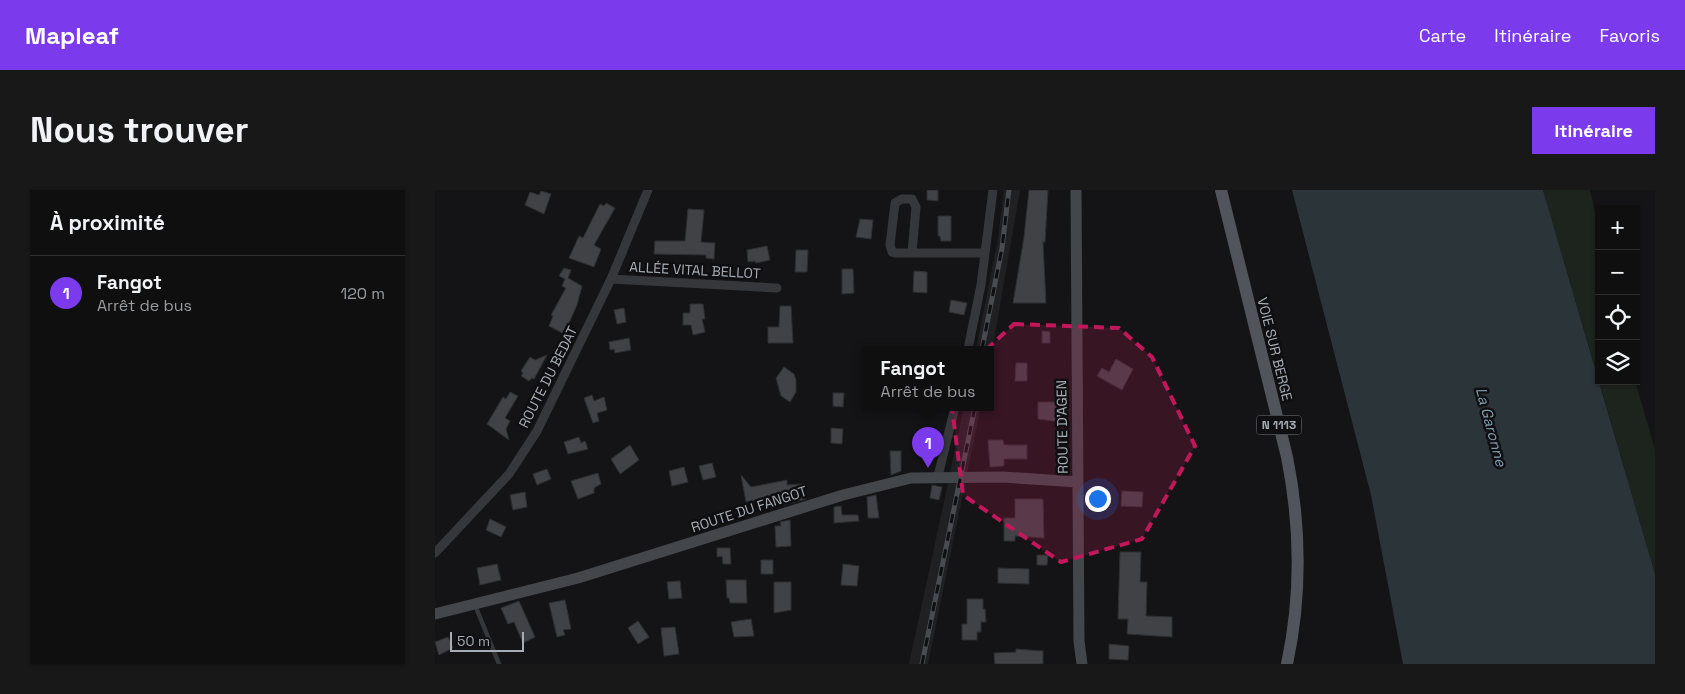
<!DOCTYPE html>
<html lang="fr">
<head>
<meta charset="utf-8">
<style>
	:root { --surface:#0f0f10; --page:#181819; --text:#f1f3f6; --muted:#9b9c9f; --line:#2f2f30; --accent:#7c3aed }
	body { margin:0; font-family:"Space Grotesk",sans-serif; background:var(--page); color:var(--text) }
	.controls { position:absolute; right:15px; top:15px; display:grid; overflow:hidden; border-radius:0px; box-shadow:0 1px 4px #0004 }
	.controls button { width:45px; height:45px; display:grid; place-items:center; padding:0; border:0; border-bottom:1px solid var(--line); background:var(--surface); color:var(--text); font:25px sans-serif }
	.scale { position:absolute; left:15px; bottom:12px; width:74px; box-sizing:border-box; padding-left:5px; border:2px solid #a6adb6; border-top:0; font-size:14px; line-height:18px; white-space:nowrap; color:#a6adb6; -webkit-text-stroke:4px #0f0f11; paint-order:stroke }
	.you { position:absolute; left:662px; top:308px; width:18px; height:18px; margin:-12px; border:4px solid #fff; border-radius:50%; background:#1a73e8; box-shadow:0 0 0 8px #1a73e833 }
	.badge { display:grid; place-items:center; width:32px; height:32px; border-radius:50%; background:var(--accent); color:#fff; font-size:16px; font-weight:700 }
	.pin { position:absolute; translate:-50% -41px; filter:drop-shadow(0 1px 2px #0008) }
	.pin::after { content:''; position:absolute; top:26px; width:18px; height:15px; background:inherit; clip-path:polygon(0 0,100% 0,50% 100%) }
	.popup { position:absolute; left:427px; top:156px; width:132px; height:65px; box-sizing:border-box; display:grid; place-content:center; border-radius:0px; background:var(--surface); filter:drop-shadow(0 1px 4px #0005); font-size:16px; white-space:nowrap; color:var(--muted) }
	.popup b { font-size:19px; color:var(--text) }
	.popup::after { content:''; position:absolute; left:50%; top:100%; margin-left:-10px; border:10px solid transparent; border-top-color:var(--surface) }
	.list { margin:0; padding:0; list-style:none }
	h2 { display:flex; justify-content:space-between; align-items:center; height:65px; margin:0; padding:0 20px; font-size:21px }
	h2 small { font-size:16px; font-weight:400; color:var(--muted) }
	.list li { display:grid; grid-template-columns:32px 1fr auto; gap:15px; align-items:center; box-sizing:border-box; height:75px; padding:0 20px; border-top:1px solid var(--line) }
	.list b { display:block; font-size:19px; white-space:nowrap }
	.list p { margin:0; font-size:16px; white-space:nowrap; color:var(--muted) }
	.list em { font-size:16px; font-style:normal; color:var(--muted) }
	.icon { flex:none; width:28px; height:28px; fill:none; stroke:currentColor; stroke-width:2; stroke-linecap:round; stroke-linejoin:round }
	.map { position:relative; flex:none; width:1220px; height:474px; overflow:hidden; border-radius:0px }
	header { display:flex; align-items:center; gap:30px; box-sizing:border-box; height:70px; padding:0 25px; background:var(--accent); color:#fff }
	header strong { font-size:24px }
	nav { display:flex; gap:28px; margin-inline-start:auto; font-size:18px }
	.intro { display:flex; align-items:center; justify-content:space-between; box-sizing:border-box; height:120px; padding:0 30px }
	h1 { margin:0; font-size:35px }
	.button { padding:12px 22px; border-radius:0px; background:var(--accent); color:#fff; font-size:18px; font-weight:700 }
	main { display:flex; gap:30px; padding:0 30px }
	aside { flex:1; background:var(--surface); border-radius:0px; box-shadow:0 1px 4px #0004 }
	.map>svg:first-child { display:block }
</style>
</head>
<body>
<header>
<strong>Mapleaf</strong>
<nav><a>Carte</a><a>Itinéraire</a><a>Favoris</a></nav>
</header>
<div class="intro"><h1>Nous trouver</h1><a class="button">Itinéraire</a></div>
<main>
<aside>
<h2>À proximité<small></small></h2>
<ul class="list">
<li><span class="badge">1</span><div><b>Fangot</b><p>Arrêt de bus</p></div><em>120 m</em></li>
</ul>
</aside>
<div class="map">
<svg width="1220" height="474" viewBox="0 0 1220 474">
	<rect width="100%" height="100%" fill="#141416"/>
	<path fill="#202023" d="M569,0H585L556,168V159H541L563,49Z
		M529,217H546L532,283H515Z
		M513,293L530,294L493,474H474Z"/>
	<path fill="#1c241d" d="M1108,0H1155L1164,39V191Z
		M1164,191H1200L1220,259V384Z"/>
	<path fill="#2b3439" d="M857,0H1108L1220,384V474H968L936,305Z"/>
	<path fill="#404246" stroke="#2e2f32" d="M492,0H503V11L492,10Z
		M594,0H613L610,52H608L611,113H578L589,47Z
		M106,1L116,4L109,24L90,15L95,2L104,5Z
		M171,13L180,18L159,55L166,59L159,77L134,68L144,46L148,48L165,14L169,16Z
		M253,19L269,20L266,52L280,53L279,69L271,68V65L219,64L220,51H250Z
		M503,26H516V51H506L505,46H503Z
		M425,29L438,30L436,49L421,47Z
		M332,56L335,70L321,73L320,71L313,72L312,60Z
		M361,60H373L372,82H360Z
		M129,78L136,80L133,88L147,96L142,115L129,144L114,136L118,126L116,125L131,98L127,96L130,89L124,86Z
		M407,79H418L419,103L407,104Z
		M479,81L492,82V103L478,102Z
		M516,110L532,113L529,125L514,122Z
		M255,114H268L270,129H267L270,142L258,145L256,135H248V123H255Z
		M345,116H356L358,153H333V137H344Z
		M189,118L191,132L182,134L179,120Z
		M607,141L615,142V153H607Z
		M194,148L196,160L180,163L179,159L175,160L174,152Z
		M112,165L99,189L97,188L94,191L86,186L88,183L86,181L95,167L100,170Z
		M681,169L698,179L687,200L662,186L667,178L674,182Z
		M581,173H592V191H580Z
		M349,177L359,184L361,190V202L355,212L346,206L341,188Z
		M75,202L83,206L70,228L75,231L71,239L74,250L52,234L68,207L71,209Z
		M398,203H409L408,217L398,216Z
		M157,205L159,211L169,207L172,220L162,223L164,231L158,233L149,208Z
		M603,212H625V232L603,229Z
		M396,238L408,239L407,254L396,253Z
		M144,247L146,253L150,251L153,259L133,264L129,252Z
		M553,250H568L569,255H592V269H569V276L555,277Z
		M195,255L204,270L185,284L176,269Z
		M455,261H466V281L456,285Z
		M277,273L281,287L268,290L264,276Z
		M249,277L253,292L237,296L234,281Z
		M112,279L116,289L102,295L98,284Z
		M163,283L166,294L159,298V303L143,309L136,291Z
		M306,285L316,297L352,290V295L369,294L371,309L349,315L347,304L311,312Z
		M497,295L507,297L504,310L495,308Z
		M687,301L708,302L707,317L686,316Z
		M90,302L92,317L78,320L75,305Z
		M441,305L444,328H433L432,307Z
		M580,309H608L609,348L580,346V351H569V328H580Z
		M406,316L407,325H423L424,331L399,333V317Z
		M55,329L71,337L66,347L51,340Z
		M355,330L356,356L341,357L340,336H346L345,332Z
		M282,358H295L296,374H288L287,366L282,367Z
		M685,362H706L705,392H712L711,426L737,427V447L692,444L693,429H683Z
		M602,365H613L612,375H602Z
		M326,370H338V384H326Z
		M62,374L66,390L45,395L42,378Z
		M408,374L424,376L422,396L406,395Z
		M563,378L594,379V394L563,393Z
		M291,390H311L312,413H295L294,408H292Z
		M245,391L247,408L234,409L232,392Z
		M339,392H356V420L339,423Z
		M532,409H548V419H550L551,432H546V442H542V450H527V434H532Z
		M130,410L136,439L128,440L130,445L122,447L114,413Z
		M84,411L100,447L88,453L79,432L73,434L66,418Z
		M316,429L319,446L299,447L296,432Z
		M203,431L214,447L203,454L193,438Z
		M240,437L244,464L229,466L226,438Z
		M13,447L18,458L4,465L0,452Z
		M674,454L694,456L693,470L674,469Z
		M581,459L608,461V474H560L559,463L581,462Z"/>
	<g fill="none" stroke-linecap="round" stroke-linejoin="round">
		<path stroke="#35373b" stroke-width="4.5" d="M40,415L64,474"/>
		<path stroke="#35373b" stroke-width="9" d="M477,63L481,17L477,9H467L460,13L455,55L457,62L460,63H549
			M176,89L342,98
			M533,159L546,95L558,0
			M503,286L520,217
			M0,363L74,284L102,241L176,89L213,0"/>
		<path stroke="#43464b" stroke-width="11" d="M641,0L644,451L647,474
			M0,424L143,388L408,305L476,288L568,287L643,292"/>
		<path stroke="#51545a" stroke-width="12" d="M786,0L852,267C866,337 867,404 852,474"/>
		<g stroke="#484b50" stroke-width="5">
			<path id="rail" d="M547,159L567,58L574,0
				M487,474L540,217"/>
		</g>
		<use href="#rail" stroke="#0f0f11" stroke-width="3" stroke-dasharray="9" stroke-linecap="butt"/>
	</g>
	<path fill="#c2185b" fill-opacity="0.2" stroke="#c2185b" stroke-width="4" stroke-dasharray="10 6" stroke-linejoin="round" d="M579,134L684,138L717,167L760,256L707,349L626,372L528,305L514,194Z"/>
	<g text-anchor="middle" stroke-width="5" stroke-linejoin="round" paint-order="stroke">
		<rect fill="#0f0f11" stroke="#797e84" stroke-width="1" x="821.5" y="225.5" width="45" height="19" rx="4"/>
		<g font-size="12" font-weight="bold" fill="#a6adb6">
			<text x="844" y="239">N 1113</text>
		</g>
		<g font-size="14" fill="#a6adb6" stroke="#0f0f11">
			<text transform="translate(260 80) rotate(3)" y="5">ALLÉE VITAL BELLOT</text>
			<text transform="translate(840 159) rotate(76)" y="5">VOIE SUR BERGE</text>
			<text transform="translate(113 187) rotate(-63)" y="5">ROUTE DU BEDAT</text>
			<text transform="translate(627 237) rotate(-91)" y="5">ROUTE D'AGEN</text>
			<text transform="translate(314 319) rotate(-18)" y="5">ROUTE DU FANGOT</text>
		</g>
		<g font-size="15" font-style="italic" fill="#7e9eb0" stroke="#0f0f11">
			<text transform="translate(1056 237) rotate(75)" y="5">La Garonne</text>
		</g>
	</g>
</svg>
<div class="controls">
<button>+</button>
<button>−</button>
<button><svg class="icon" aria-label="locate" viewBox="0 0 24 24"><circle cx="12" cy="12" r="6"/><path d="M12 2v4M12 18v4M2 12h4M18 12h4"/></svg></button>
<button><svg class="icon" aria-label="layers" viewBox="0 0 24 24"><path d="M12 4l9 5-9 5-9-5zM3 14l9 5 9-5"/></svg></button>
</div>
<div class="scale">50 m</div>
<div class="you"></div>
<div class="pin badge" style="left:493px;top:278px">1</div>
<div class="popup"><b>Fangot</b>Arrêt de bus</div>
</div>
</main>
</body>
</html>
